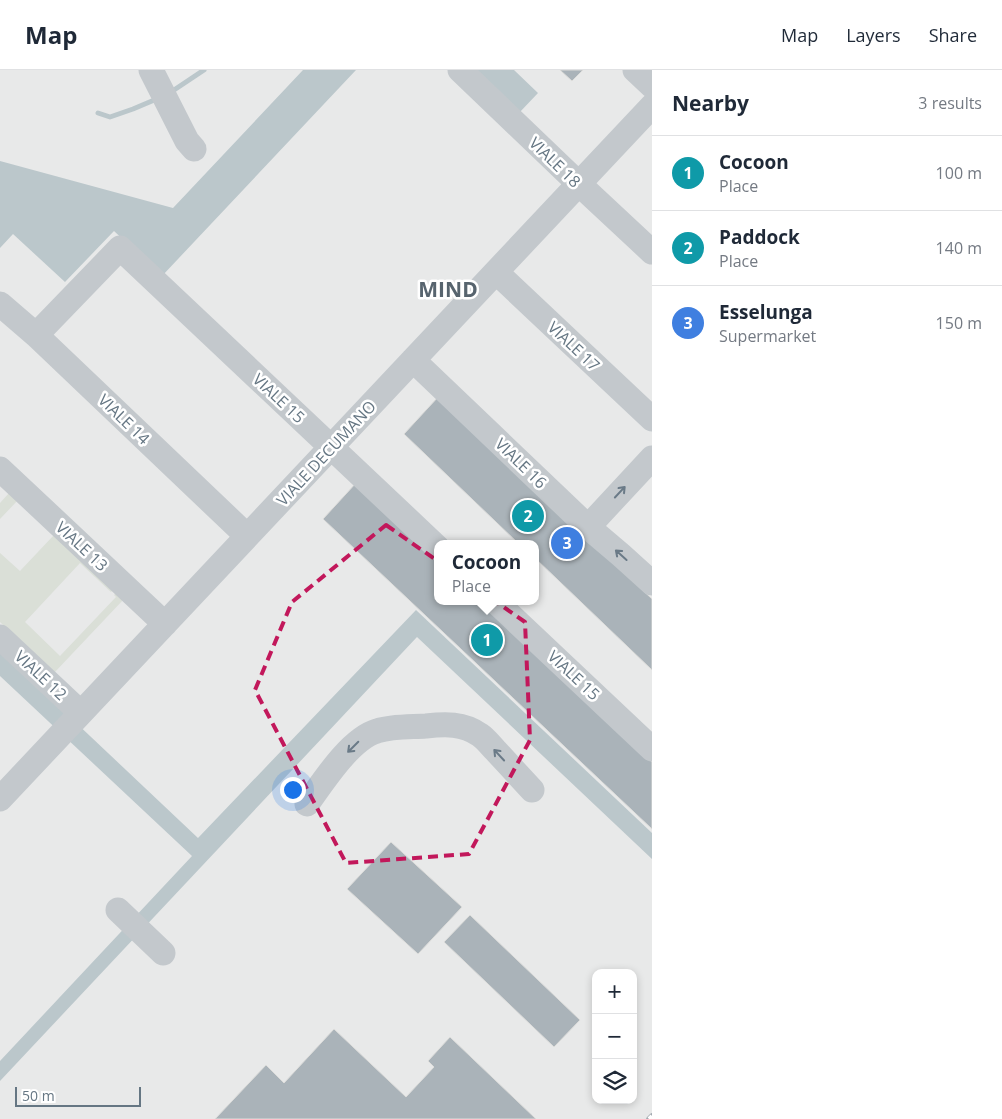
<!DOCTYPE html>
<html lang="en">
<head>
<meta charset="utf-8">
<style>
	:root { --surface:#fff; --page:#f6f6f7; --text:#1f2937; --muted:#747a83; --line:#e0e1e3; --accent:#e4572e }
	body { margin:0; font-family:"Open Sans",sans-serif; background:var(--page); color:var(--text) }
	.controls { position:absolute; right:15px; bottom:15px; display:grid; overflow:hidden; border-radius:10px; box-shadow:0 2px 8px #0003 }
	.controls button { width:45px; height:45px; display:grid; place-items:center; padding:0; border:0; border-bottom:1px solid var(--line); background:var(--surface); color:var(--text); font:25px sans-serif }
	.scale { position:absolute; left:15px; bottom:12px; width:126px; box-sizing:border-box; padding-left:5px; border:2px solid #657683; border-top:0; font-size:14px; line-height:18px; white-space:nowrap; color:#657683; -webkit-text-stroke:4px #fff; paint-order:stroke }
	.you { position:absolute; left:292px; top:719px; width:18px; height:18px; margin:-12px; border:4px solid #fff; border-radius:50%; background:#1a73e8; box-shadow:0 0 0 8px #1a73e833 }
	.badge { display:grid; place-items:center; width:32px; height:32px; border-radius:50%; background:var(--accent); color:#fff; font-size:16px; font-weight:700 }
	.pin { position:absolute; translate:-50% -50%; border:2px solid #fff; box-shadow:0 1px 5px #0006 }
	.popup { position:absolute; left:434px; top:470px; width:105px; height:65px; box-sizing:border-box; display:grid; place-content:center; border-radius:10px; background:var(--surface); filter:drop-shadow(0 1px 4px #0005); font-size:16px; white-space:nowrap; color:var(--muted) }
	.popup b { font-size:19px; color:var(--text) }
	.popup::after { content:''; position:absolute; left:50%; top:100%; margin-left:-10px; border:10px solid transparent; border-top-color:var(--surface) }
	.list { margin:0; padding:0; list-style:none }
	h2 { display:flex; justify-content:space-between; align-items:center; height:65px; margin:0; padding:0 20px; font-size:21px }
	h2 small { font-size:16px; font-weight:400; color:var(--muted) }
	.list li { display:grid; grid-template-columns:32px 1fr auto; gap:15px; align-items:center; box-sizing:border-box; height:75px; padding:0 20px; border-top:1px solid var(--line) }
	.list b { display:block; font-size:19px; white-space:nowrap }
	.list p { margin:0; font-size:16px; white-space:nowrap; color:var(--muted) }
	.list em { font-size:16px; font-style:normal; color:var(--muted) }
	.icon { flex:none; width:28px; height:28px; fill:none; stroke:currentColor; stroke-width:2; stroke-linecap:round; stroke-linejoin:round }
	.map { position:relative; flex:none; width:652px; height:1049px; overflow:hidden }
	header { display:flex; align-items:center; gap:30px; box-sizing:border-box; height:70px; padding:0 25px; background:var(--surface); border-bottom:1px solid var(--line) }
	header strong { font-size:24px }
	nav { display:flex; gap:28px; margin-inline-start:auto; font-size:18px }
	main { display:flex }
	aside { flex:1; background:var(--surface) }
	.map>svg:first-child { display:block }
</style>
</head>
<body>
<header>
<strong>Map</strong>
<nav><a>Map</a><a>Layers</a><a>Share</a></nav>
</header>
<main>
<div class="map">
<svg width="652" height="1049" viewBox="0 0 652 1049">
	<rect width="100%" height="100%" fill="#fafaf8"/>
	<path fill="#e8e9e9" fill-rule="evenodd" d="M0,0H652V1049H0ZM438,474H536V531H438ZM596,903H633V1030H596Z"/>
	<path fill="#dadfd7" d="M10,422L18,430L0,449V433Z
		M54,465L113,520L111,522L80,493L25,552L60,586L116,527L114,525L116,523L123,530L54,603L0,552V483L20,501Z"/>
	<path fill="#bbc7cb" d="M303,0H356L162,206L114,161L65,212L13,164L0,178V91L173,138Z
		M473,0H514L538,23L519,43Z
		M416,540L652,763V789L417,567L0,1011V991L192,786L0,606V581L198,768Z"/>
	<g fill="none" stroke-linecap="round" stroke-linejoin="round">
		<path stroke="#bbc7cb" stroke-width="5" d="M171,22L204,0
			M98,43L110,47L133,39L159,28"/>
	</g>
	<path fill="#aab3b9" stroke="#dcdcda" d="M560,0H583L572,11Z
		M439,326L652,529V600L536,489V474H519L404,364Z
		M356,413L438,490V531H482L652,692V759L323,449Z
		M391,772L462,837L418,884L347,819Z
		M470,845L580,950L554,977L444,872Z
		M334,959L406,1027L434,997L428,991L450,967L536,1049H215L266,995L284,1013Z"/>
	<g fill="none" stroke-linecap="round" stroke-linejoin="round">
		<path stroke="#c3c8cc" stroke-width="25" d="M151,0L187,71L194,79
			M460,0L579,114L652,182
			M635,0L652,16
			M496,202L652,349
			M0,234L36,265L247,466
			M36,265L120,178L438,478
			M413,290L588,457L621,485L652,513
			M0,399L165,554
			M588,457L652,388
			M495,531L652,679
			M0,567L81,643
			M0,729L652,36
			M307,734C323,712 350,669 377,661C392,656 410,657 426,656C445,654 463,653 480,665C486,669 491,676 496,681C508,694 520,707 532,720
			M118,840L163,883"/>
		<g stroke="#a2aab0" stroke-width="5.5">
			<path id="rail" d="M649,1049L652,1046"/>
		</g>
		<use href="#rail" stroke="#fff" stroke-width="4" stroke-dasharray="11" stroke-linecap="butt"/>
	</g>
	<defs><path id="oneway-shaft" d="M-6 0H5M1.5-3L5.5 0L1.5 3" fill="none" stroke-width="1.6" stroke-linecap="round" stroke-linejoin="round" transform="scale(1.25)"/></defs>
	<g stroke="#6a7a87">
		<use href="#oneway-shaft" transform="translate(620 422) rotate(-47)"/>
		<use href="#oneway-shaft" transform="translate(621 485) rotate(-138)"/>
		<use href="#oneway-shaft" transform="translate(353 677) rotate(135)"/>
		<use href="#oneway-shaft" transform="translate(499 685) rotate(-133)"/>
	</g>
	<path fill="none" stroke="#c2185b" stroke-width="4" stroke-dasharray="10 6" stroke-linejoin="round" d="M386,455L525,552L530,670L469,784L346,793L255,620L292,532Z"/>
	<g text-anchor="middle" stroke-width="5" stroke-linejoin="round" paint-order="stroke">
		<g font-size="16" fill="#657683" stroke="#fff">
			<text transform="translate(555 92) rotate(44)" y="6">VIALE 18</text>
			<text transform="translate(574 276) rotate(43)" y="6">VIALE 17</text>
			<text transform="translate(279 328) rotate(43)" y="6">VIALE 15</text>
			<text transform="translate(124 349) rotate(44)" y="6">VIALE 14</text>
			<text transform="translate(326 383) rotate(-47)" y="6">VIALE DECUMANO</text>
			<text transform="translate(521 393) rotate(44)" y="6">VIALE 16</text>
			<text transform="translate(82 476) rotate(43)" y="6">VIALE 13</text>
			<text transform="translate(41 605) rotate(43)" y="6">VIALE 12</text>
			<text transform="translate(574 605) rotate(43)" y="6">VIALE 15</text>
		</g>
		<g font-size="21" font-weight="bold" fill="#57646e" stroke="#fff">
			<text x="448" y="227">MIND</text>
		</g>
	</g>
</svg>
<div class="controls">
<button>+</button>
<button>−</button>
<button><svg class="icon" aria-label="layers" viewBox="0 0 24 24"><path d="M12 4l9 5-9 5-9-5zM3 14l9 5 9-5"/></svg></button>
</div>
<div class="scale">50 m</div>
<div class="you"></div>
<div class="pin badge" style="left:487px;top:570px;background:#0f9aa8">1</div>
<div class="popup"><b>Cocoon</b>Place</div>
<div class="pin badge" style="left:528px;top:446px;background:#0f9aa8">2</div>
<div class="pin badge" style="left:567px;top:473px;background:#3f7fe0">3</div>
</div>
<aside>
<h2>Nearby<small>3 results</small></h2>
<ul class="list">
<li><span class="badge" style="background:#0f9aa8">1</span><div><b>Cocoon</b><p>Place</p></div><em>100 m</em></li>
<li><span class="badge" style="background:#0f9aa8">2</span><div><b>Paddock</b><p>Place</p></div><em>140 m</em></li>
<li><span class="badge" style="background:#3f7fe0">3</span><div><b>Esselunga</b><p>Supermarket</p></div><em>150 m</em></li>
</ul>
</aside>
</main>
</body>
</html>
